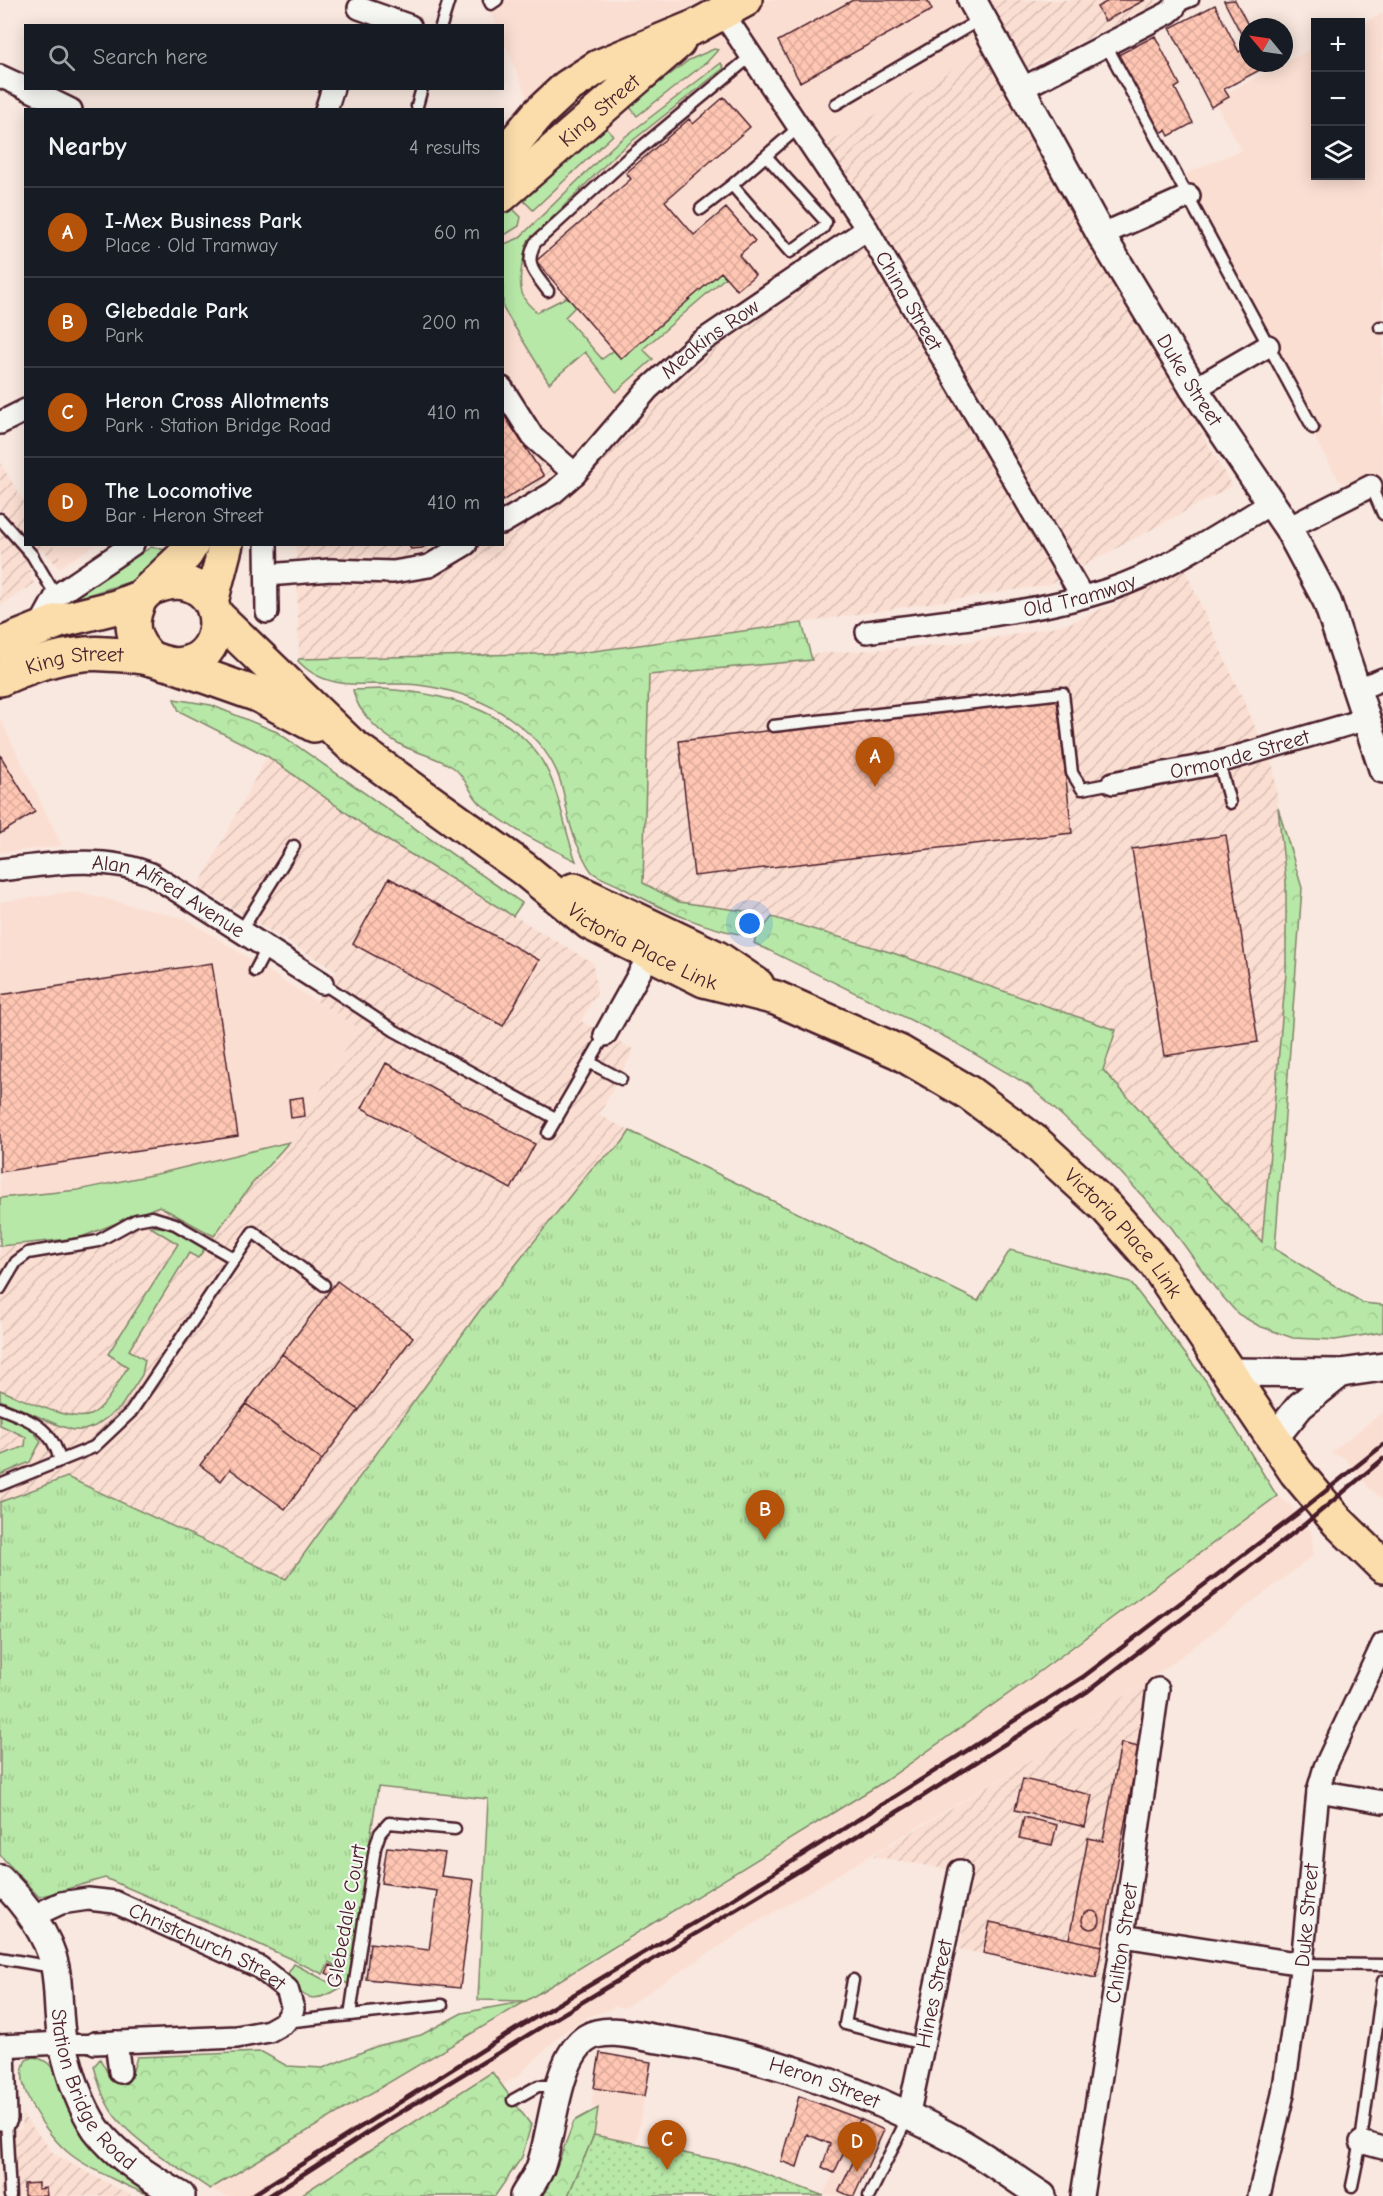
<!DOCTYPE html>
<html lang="en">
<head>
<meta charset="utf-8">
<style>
	:root { --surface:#171b24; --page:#20242c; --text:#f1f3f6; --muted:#9ea1a6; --line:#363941; --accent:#b45309 }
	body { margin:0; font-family:"Comic Neue",sans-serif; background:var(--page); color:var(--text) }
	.controls { position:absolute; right:18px; top:18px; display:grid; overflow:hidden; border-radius:0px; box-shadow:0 3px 15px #0003 }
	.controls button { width:54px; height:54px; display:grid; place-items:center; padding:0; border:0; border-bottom:2px solid var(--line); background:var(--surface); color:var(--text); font:30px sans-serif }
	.compass { position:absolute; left:1239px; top:18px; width:54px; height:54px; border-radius:50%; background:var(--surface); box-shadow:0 3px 15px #0003; rotate:299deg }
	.you { position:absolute; left:750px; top:924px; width:21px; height:21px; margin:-15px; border:4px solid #fff; border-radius:50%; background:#1a73e8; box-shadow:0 0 0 9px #1a73e833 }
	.badge { display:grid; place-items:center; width:39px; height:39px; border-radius:50%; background:var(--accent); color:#fff; font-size:20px; font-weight:700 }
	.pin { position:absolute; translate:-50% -50px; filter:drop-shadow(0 2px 3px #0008) }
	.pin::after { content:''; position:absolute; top:32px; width:21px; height:18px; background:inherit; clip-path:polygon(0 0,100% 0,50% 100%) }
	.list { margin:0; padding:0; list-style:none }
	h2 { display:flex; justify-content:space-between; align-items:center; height:78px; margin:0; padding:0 24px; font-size:26px }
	h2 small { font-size:20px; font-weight:400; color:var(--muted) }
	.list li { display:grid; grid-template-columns:39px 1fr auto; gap:18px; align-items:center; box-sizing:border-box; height:90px; padding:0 24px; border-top:2px solid var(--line) }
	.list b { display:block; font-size:22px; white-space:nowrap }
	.list p { margin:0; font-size:20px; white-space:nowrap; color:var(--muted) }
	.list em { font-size:20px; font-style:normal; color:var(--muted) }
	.icon { flex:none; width:33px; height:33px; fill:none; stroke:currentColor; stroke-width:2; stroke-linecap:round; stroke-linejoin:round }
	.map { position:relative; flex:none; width:1383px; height:2196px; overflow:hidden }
	.search { position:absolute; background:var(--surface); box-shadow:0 3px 15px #0003; left:24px; top:24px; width:480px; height:66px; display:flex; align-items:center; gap:15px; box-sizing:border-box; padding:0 21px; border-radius:0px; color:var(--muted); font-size:22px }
	.panel { position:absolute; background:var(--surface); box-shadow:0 3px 15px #0003; left:24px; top:108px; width:480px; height:438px; border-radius:0px }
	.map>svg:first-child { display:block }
</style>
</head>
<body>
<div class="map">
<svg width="1383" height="2196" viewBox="0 0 1383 2196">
	<defs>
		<pattern id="industrial-furrows" width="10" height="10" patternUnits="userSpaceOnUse" patternTransform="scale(1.5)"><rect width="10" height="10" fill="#fbded2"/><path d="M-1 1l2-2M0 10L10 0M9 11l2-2" fill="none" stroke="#d9beb4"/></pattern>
		<pattern id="forest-crowns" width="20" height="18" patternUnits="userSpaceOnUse" patternTransform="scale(1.5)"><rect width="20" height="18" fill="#b7e8a7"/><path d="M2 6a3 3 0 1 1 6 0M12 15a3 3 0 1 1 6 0" fill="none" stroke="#9fc790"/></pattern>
		<pattern id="park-tufts" width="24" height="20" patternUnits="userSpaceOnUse" patternTransform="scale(1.5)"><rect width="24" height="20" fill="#b7e8a7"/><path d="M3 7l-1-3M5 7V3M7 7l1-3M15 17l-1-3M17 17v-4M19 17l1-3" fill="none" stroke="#9fc790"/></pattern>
		<pattern id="garden-dots" width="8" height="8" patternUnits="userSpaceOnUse" patternTransform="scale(1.5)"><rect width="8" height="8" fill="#b7e8a7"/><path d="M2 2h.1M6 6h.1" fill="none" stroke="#9fc790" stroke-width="1.8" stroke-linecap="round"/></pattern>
		<pattern id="building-cross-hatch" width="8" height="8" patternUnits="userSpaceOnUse" patternTransform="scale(1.5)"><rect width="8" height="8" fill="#ffc6b3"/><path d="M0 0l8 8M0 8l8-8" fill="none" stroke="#dcaa9a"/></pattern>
	</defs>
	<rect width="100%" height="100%" fill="#f9e8df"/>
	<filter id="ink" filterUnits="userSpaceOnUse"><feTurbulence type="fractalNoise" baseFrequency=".0167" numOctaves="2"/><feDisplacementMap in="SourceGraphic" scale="12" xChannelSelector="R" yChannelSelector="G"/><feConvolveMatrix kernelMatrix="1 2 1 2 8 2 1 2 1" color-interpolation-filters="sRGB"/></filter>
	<g filter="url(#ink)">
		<path fill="#fbded2" d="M486,0H990L988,1L1007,37L879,237L764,308L584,478L536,429L503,368V211L718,28L698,3L563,73L529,102L503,39L502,26L497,25Z
			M1383,13V526L1372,506L1338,479L1170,180L1242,150L1213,100L1315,47L1316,176H1360L1361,24Z
			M52,545H95L65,564Z
			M0,718L62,846L0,853Z
			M75,891L187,919L358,1028L289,1142L161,1173L78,1190L0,1198V902Z
			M1383,1412V1498L1382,1499L1368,1487L1345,1458L1330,1453Z
			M1277,1496L1288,1503L1311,1532L1314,1555L1166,1668L1023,1765L754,1924L624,2008L615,2006L608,2010L590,2016L563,2033L517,2077L502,2085L531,2125L522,2157L495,2196H226L210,2189L620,1946L885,1781L1028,1680Z
			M600,2053L651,2062L636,2142L594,2135L598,2108L591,2106Z
			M860,2119L884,2130L854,2196L823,2195Z"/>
		<path fill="url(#industrial-furrows)" d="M990,0H1158L1154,5L1029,68L1023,67L988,2Z
			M985,50L1232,486L1048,585L802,623L579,653L299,659L296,545L502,544L503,368L536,429L584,477L659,387L764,308L878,238L816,150Z
			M0,463L25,503L26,544L52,545L65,564L59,568L43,550L26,558L34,584L0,606Z
			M1185,570L1274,769L1286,882V973L1262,1242L1103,1070L1115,1030L893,953L772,917L679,902L643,883L649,675L811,660L810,654L947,645L1019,634L1073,622Z
			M267,756L372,831L593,963L597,993L581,1021L634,1050L599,1115L630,1131L622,1143L592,1168L480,1310L286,1579L67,1478L0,1502V1198L78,1190L161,1173L289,1142L358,1028L316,1001L336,971L198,887Z
			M1150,1679L1100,1978L959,1949L973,1874L873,1856L1023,1765Z
			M21,2113L55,2155L132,2196H0V2131L22,2129Z"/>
		<path fill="#b7e8a7" stroke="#808469" stroke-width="1.5" d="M714,49L718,50L707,62L637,116L629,106L689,60Z
			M721,63L724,68L617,153L533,237C523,251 516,282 524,298C527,304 532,308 537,312L567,297L576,306L565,317L602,359L721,272L726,277L643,349L653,359L616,392L585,352L549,383L503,308L502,245L519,238L613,146Z
			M603,125L613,135L533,210L519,196Z
			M511,207L521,217L519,226L503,236L502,212Z
			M151,547L177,552L145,577L78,598L79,595Z
			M289,1142L251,1185L214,1236L159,1206L79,1238L0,1246V1198L78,1190L161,1173Z
			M149,1226L169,1228L205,1248L198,1258L189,1253L129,1350L145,1360L142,1375L120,1408L95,1426L84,1430H73L58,1425L0,1400V1390C19,1397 71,1423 90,1415C106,1408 118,1381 128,1367L108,1354L178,1244Z
			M0,1415L29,1427L41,1441L30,1462L0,1475V1456L25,1446L26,1437L0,1425Z
			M294,1964L340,1988C315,2004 302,2001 287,1975Z
			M34,2057C48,2060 53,2067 60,2079L157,2196C139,2194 85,2166 70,2154C49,2137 11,2087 26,2060Z"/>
		<path fill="url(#forest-crowns)" stroke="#808469" stroke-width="1.5" d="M802,623L812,660L649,675L643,883L679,902L758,913L757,936L772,917L893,953L1116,1030L1103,1070L1262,1242L1286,973V882L1278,808L1302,888L1275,1249L1363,1303L1383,1305V1332L1335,1340L1293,1338L1259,1326L1238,1314L1215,1288L1171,1227L1099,1149L1028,1085L949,1039L754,943L756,937C705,930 666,911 621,887C612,882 599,878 592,872C586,865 581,852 577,844C569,827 567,809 563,791C556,759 537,738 511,719C484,700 451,689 418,685C376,680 330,696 298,661L299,659L579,653Z
			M383,689C448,693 526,713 552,781C562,806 566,835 576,861C543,844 509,829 481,804C470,794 465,776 454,768C438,757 420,754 403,746C382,735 357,713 353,690Z
			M174,699L211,705L277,732L522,903L513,916L372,831L267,756L179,711Z
			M526,2001L210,2189C181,2169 142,2147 119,2121C105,2106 99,2085 94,2066L100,2059L110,2077H131L137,2057L262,2052L287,2066L323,2068L377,2046L421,2035L462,2013Z
			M492,2072L531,2125L522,2157L495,2196H299Z
			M598,2108L594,2135L568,2196H538L557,2166L574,2121Z"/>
		<path fill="url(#park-tufts)" stroke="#808469" stroke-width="1.5" d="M630,1131L978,1301L1010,1250L1130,1282L1206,1381L1277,1496L1028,1680L885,1781L526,2001L478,2000L488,1799L378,1787L348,1984L337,1979L342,1970L329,1962L323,1974L254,1942L105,1878L39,1897L0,1855V1502L67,1477L286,1579L480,1310L592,1168L622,1143Z"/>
		<path fill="url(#garden-dots)" stroke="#808469" stroke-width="1.5" d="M594,2135L738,2164L824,2196H568Z"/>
		<path fill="url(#building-cross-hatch)" stroke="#4a1f2b" stroke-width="1.5" d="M853,0H927L932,10L800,82L778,41Z
			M1110,0H1145L1105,21L1097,7Z
			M1235,0L1249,27L1248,63L1269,65L1224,89L1229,97L1211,107L1170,28L1215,5L1239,52L1248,47L1224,1Z
			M1155,36L1180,85L1175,88L1193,123L1169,136L1166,130L1159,134L1118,55Z
			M724,97L750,127L665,201L694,235L726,208L755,241L739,255L755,275L737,290L721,272L621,359L536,261L631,179L626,173L689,119L693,124Z
			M502,412L544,476L502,501Z
			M408,544H429L422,548L411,549Z
			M1057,698L1072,833L694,876L679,741Z
			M0,755L35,812L0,834Z
			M1226,835L1258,1042L1164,1056L1132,849Z
			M389,878L539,960L503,1026L353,944Z
			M212,963L238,1136L0,1172V995Z
			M386,1063L535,1144L511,1189L362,1108Z
			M303,1097L305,1116L291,1118L289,1099Z
			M337,1281L413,1337L359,1410L282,1354Z
			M282,1354L359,1410L322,1460L246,1404Z
			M246,1404L322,1460L285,1509L230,1469L221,1481L200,1465Z
			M1121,1743L1139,1747L1102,1946L1069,1939L1088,1838L1103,1841Z
			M1023,1779L1092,1795L1085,1827L1015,1810Z
			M1024,1817L1057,1825L1052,1845L1019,1838Z
			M387,1847L445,1853L441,1876L474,1880L460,1988L366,1979L370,1943L429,1950L437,1891L381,1883Z
			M1082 1920a9 9 0 1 1 18 0a9 9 0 1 1-18 0Z
			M990,1922L1102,1946L1096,1978L983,1953Z
			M330,1965L340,1970L336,1978L326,1973Z
			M600,2053L651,2062L645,2096L594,2088Z
			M799,2096L860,2119L834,2173L822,2167L830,2144L807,2134L797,2167L781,2161Z
			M860,2119L884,2130L854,2196H850L839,2191L858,2152L847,2147Z
			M38,2183V2189L46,2188L47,2196H24V2184Z"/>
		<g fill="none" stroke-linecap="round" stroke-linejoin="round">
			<g stroke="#4a1f2b" stroke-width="15">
				<path id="service" d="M489,0L491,4L497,0
					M1174,8L1193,0
					M441,26L449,0
					M1106,45L1313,428
					M836,104L981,19
					M417,106L422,88
					M767,157L826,222L823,228L790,252L732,185L798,128
					M701,209L732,185
					M548,291C535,273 524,266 535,243L627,159L750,57
					M1380,327H1383
					M1371,486L1383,514
					M0,519L32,555L56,596
					M773,726L1063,693L1072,773L1082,789L1113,783
					M1219,762L1230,803
					M241,931L294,846
					M255,971L267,948
					M322,983L395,1031L557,1119
					M589,1062L621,1079
					M548,1133L605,1035
					M0,1289L16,1262L28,1253L98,1241L136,1220L152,1217L175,1224L235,1259
					M0,1408C29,1419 53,1428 60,1461
					M0,1485L94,1447L131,1412L253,1232L324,1285
					M0,1958L53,1967
					M1302,1964L1383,1965
					M853,1980L845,2024L922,2044
					M350,2015L375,1848L380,1833L389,1823L455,1829
					M285,2022L442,2005
					M513,2100L538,2086H560
					M6,2119L10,2196
					M1352,2186L1361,2142L1383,1981
					M869,2196L908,2117"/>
			</g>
			<g stroke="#4a1f2b" stroke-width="21">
				<path id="pedestrian" d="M63,2043H95"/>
			</g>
			<g stroke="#4a1f2b" stroke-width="26">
				<g id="minor">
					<path d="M359,8L410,26"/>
					<path id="s1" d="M722,12L867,229L1082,596"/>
					<path d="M0,76L26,88"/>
					<path d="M26,88L71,110"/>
					<path d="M1019,90L1168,13L1174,8L1177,0"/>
					<path d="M326,110L333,88"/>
					<path d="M1101,235L1189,196"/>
					<path d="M502,388L533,437L575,474"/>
					<path d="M1194,389L1268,346"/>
					<path d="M0,423L26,410"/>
					<path id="s2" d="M502,523L553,493L575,474L648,389L698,344L867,229"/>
					<path d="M1288,528L1371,486"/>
					<path d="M266,544L267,612"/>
					<path d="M267,575L331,570L393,572L429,566L466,544"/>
					<path d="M38,629L56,596L133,544"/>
					<path id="s3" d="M867,632C948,620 1033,614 1111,589C1168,570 1221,532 1272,503"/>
					<path d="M1358,689L1383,679"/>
					<path id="s4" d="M1113,783L1212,764L1367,719"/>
					<path id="s5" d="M0,870C51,864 102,854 151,874L322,983"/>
					<path d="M605,1035L650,954"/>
					<path d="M1318,1791L1383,1802"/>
					<path id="s6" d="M31,1917L61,1903L88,1899L115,1902L259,1967L287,1989L293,2009L285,2022L269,2031L237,2037L95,2043"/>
					<path d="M1123,1936L1302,1964"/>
					<path d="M116,2042L120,2072"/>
					<path d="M0,2046L63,2043"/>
					<path id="s7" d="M908,2117L960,1871"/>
					<path d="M0,2119H6L4,2046"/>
					<path d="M1361,2142L1383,2148"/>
					<path id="s8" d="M1082,2196L1123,1936L1158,1689"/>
					<path id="s9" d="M1259,2196L1283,2094L1302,1964L1318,1791L1325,1767L1383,1644"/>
				</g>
			</g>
			<g stroke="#4a1f2b" stroke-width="32">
				<g id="tertiary">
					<path id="s10" d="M972,0L1101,235L1194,389L1288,528L1327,601L1383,769"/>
					<path d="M1229,1372L1341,1373L1383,1367"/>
					<path d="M1275,1437L1300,1406L1341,1373"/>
					<path id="s11" d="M0,1879C23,1901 49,1935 55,1967C60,1992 57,2019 63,2044C69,2071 80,2105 96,2129C118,2158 150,2178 181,2196"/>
					<path id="s12" d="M524,2196C529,2187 536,2178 540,2168C553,2135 555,2058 587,2038C606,2026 638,2036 658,2039C761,2054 862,2089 954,2139C985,2156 1013,2177 1042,2196"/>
				</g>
			</g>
			<g stroke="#4a1f2b" stroke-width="38">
				<g id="primary">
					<path d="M502,157L538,114L567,87L598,67L697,26L745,0"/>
					<path id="s13" d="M502,195L678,42"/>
					<path d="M141,597C128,622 131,640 151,659"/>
					<path d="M211,602L226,544"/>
					<path id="s14" d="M216,615L350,744L524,869L590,923L704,980L776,998L899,1052L969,1093L1035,1142L1107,1208L1156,1264L1296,1472L1338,1522L1383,1566"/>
					<path d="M0,645L59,621L116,607L141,597L186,554L192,544"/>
					<path d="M176,666L258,695L314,725"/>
					<path id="s15" d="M0,679C31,665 72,651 106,654C121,655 138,655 152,659C165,663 173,667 187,663C219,655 226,609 200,590C185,579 169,581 152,588"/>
					<path d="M574,890L717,958L757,985"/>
				</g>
			</g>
			<use href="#service" stroke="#f6f6f2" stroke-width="10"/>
			<use href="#pedestrian" stroke="#f6f6f2" stroke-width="16"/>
			<use href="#minor" stroke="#f6f6f2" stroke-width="21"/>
			<use href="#tertiary" stroke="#f6f6f2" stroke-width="27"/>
			<use href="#primary" stroke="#fbddab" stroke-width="33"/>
			<path stroke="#4a1f2b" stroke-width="4.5" d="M251,2196L516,2029L709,1914L1083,1677L1297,1514L1383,1445
				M269,2196L384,2122L920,1798L1088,1691L1305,1524L1383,1459"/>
		</g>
	</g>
	<g text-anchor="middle" stroke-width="4.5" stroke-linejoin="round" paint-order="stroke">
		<g font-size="21" fill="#4a1f2b" stroke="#f6f6f2">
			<text dy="7" stroke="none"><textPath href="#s13" startOffset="129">King Street</textPath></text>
			<text dy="7" stroke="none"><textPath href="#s1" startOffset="344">China Street</textPath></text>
			<text dy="7" stroke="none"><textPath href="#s2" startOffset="280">Meakins Row</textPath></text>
			<text dy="7" stroke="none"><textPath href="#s10" startOffset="438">Duke Street</textPath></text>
			<text dy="7" stroke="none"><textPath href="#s3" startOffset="216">Old Tramway</textPath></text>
			<text dy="7" stroke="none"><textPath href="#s15" startOffset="78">King Street</textPath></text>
			<text dy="7" stroke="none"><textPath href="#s4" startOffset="130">Ormonde Street</textPath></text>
			<text dy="7" stroke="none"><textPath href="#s5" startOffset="177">Alan Alfred Avenue</textPath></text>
			<text dy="7" stroke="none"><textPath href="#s14" startOffset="543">Victoria Place Link</textPath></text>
			<text dy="7" stroke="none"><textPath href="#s14" startOffset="1112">Victoria Place Link</textPath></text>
			<text dy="7" stroke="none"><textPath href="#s9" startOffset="285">Duke Street</textPath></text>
			<text transform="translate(346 1916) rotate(-80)" y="7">Glebedale Court</text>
			<text dy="7" stroke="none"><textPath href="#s8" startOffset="256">Chilton Street</textPath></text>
			<text dy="7" stroke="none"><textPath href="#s6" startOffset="190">Christchurch Street</textPath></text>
			<text dy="7" stroke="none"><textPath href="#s7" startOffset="126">Hines Street</textPath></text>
			<text dy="7" stroke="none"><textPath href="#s12" startOffset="418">Heron Street</textPath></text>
			<text dy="7" stroke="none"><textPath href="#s11" startOffset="237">Station Bridge Road</textPath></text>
		</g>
	</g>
</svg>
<div class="controls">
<button>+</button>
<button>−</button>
<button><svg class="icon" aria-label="layers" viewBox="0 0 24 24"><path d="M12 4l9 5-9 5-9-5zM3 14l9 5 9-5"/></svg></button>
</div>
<svg class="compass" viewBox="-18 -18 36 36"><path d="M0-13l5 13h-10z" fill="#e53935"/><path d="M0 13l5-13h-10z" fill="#9ea1a6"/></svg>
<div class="you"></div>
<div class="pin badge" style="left:875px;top:787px">A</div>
<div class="pin badge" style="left:765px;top:1540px">B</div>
<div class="pin badge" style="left:667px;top:2170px">C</div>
<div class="pin badge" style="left:857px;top:2172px">D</div>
<div class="search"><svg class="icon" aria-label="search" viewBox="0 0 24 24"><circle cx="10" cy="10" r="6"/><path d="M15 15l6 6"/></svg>Search here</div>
<section class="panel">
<h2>Nearby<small>4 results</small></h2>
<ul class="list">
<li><span class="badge">A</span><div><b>I-Mex Business Park</b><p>Place · Old Tramway</p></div><em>60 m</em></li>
<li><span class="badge">B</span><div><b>Glebedale Park</b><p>Park</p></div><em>200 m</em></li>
<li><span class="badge">C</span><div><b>Heron Cross Allotments</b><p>Park · Station Bridge Road</p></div><em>410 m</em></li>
<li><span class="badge">D</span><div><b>The Locomotive</b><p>Bar · Heron Street</p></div><em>410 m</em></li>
</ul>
</section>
</div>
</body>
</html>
